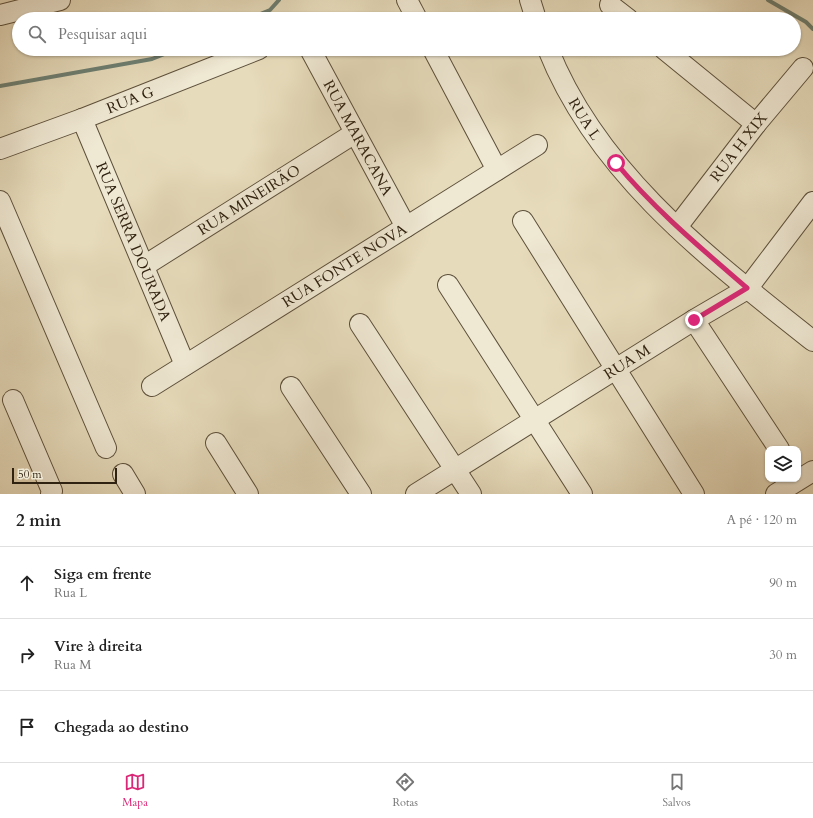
<!DOCTYPE html>
<html lang="pt">
<head>
<meta charset="utf-8">
<style>
	:root { --surface:#fff; --page:#f2f2f2; --text:#222; --muted:#767676; --line:#e0e0e0; --accent:#db2777 }
	body { margin:0; font-family:Cardo,serif; background:var(--page); color:var(--text) }
	.controls { position:absolute; right:12px; bottom:12px; display:grid; overflow:hidden; border-radius:8px; box-shadow:0 1px 3px #0004 }
	.controls button { width:36px; height:36px; display:grid; place-items:center; padding:0; border:0; border-bottom:1px solid var(--line); background:var(--surface); color:var(--text); font:20px sans-serif }
	.scale { position:absolute; left:12px; bottom:10px; width:105px; box-sizing:border-box; padding-left:4px; border:2px solid #2f2210; border-top:0; font-size:11px; line-height:14px; white-space:nowrap; color:#2f2210; -webkit-text-stroke:3px #efe8d3; paint-order:stroke }
	.stop { position:absolute; width:12px; height:12px; margin:-9px; border:3px solid #db2777; border-radius:50%; background:#fff }
	.stop.end { background:#db2777; border-color:#fff; box-shadow:0 1px 4px #0008 }
	.list { margin:0; padding:0; list-style:none }
	h2 { display:flex; justify-content:space-between; align-items:center; height:52px; margin:0; padding:0 16px; font-size:17px }
	h2 small { font-size:13px; font-weight:400; color:var(--muted) }
	.list li { display:grid; grid-template-columns:26px 1fr auto; gap:12px; align-items:center; box-sizing:border-box; height:72px; padding:0 16px; border-top:1px solid var(--line) }
	.list b { display:block; font-size:15px; white-space:nowrap }
	.list p { margin:0; font-size:13px; white-space:nowrap; color:var(--muted) }
	.list em { font-size:13px; font-style:normal; color:var(--muted) }
	.icon { flex:none; width:22px; height:22px; fill:none; stroke:currentColor; stroke-width:2; stroke-linecap:round; stroke-linejoin:round }
	.map { position:relative; flex:none; width:813px; height:494px; overflow:hidden }
	.search { position:absolute; background:var(--surface); box-shadow:0 1px 3px #0004; left:12px; right:12px; top:12px; height:44px; display:flex; align-items:center; gap:10px; box-sizing:border-box; padding:0 14px; border-radius:22px; color:var(--muted); font-size:15px }
	.sheet { height:268px; background:var(--surface) }
	nav { display:flex; justify-content:space-around; align-items:center; box-sizing:border-box; height:56px; border-top:1px solid var(--line); background:var(--surface); font-size:11px; color:var(--muted) }
	nav a { display:grid; justify-items:center; gap:2px }
	nav .on { color:var(--accent) }
	.map>svg:first-child { display:block }
</style>
</head>
<body>
<div class="map">
<svg width="813" height="494" viewBox="0 0 813 494">
	<rect width="100%" height="100%" fill="#e6dbbb"/>
	<filter id="stains"><feTurbulence type="fractalNoise" baseFrequency=".005" numOctaves="4"/><feColorMatrix values="0 0 0 0 .2 0 0 0 0 .09 0 0 0 0 .02 0 0 0 .5 -.17"/></filter>
	<radialGradient id="worn" r=".72"><stop offset=".6" stop-color="#630" stop-opacity="0"/><stop offset="1" stop-color="#630" stop-opacity=".3"/></radialGradient>
	<g fill="none" stroke-linecap="round" stroke-linejoin="round">
		<path stroke="#6d7e71" stroke-width="4" d="M768,0L806,22L813,29
			M248,19L270,10L279,0
			M0,86L152,59L177,49"/>
		<g stroke="#5d503b" stroke-width="22">
			<g id="minor">
				<path d="M407,0L417,19"/>
				<path d="M530,0L536,19"/>
				<path d="M610,5L628,19"/>
				<path d="M0,15L60,0"/>
				<path id="s1" d="M310,49L406,227"/>
				<path d="M433,49L497,170"/>
				<path id="s2" d="M548,49C598,175 710,259 813,341"/>
				<path d="M664,49L756,124"/>
				<path id="s3" d="M82,119L185,365"/>
				<path id="s4" d="M0,149L82,119L259,49"/>
				<path d="M0,201L106,448"/>
				<path d="M523,221L694,494"/>
				<path id="s5" d="M677,227L756,124L803,68"/>
				<path id="s6" d="M144,266L355,133"/>
				<path d="M448,285L582,494"/>
				<path d="M694,320L779,449"/>
				<path d="M360,324L471,494"/>
				<path id="s7" d="M152,386L537,145"/>
				<path d="M291,387L361,494"/>
				<path d="M13,400L52,491L51,494"/>
				<path d="M216,443L248,494"/>
				<path d="M123,474L135,494"/>
				<path id="s8" d="M416,494L694,320L747,289L813,202"/>
				<path d="M776,494L813,471"/>
			</g>
		</g>
		<use href="#minor" stroke="#efe8d3" stroke-width="20"/>
	</g>
	<g fill="none" stroke-linecap="round" stroke-linejoin="round">
		<path stroke="#db2777" stroke-width="5" d="M616,163C655,210 702,249 747,288L694,320"/>
	</g>
	<g text-anchor="middle" stroke-width="4" stroke-linejoin="round" paint-order="stroke">
		<g font-size="15" fill="#2f2210" stroke="#efe8d3">
			<text dy="5" stroke="none"><textPath href="#s4" startOffset="139">RUA G</textPath></text>
			<text dy="5" stroke="none"><textPath href="#s2" startOffset="79">RUA L</textPath></text>
			<text dy="5" stroke="none"><textPath href="#s1" startOffset="101">RUA MARACANA</textPath></text>
			<text dy="5" stroke="none"><textPath href="#s5" startOffset="101">RUA H XIX</textPath></text>
			<text dy="5" stroke="none"><textPath href="#s6" startOffset="124">RUA MINEIRÃO</textPath></text>
			<text dy="5" stroke="none"><textPath href="#s3" startOffset="133">RUA SERRA DOURADA</textPath></text>
			<text dy="5" stroke="none"><textPath href="#s7" startOffset="227">RUA FONTE NOVA</textPath></text>
			<text dy="5" stroke="none"><textPath href="#s8" startOffset="249">RUA M</textPath></text>
		</g>
	</g>
	<rect width="100%" height="100%" filter="url(#stains)"/>
	<rect width="100%" height="100%" fill="url(#worn)"/>
</svg>
<div class="controls">
<button><svg class="icon" aria-label="layers" viewBox="0 0 24 24"><path d="M12 4l9 5-9 5-9-5zM3 14l9 5 9-5"/></svg></button>
</div>
<div class="scale">50 m</div>
<div class="stop" style="left:616px;top:163px"></div>
<div class="stop end" style="left:694px;top:320px"></div>
<div class="search"><svg class="icon" aria-label="search" viewBox="0 0 24 24"><circle cx="10" cy="10" r="6"/><path d="M15 15l6 6"/></svg>Pesquisar aqui</div>
</div>
<section class="sheet">
<h2>2 min<small>A pé · 120 m</small></h2>
<ul class="list">
<li><svg class="icon" aria-label="ahead" viewBox="0 0 24 24"><path d="M12 20V5M6 11l6-6 6 6"/></svg><div><b>Siga em frente</b><p>Rua L</p></div><em>90 m</em></li>
<li><svg class="icon" aria-label="right" viewBox="0 0 24 24"><path d="M7 20v-9h11M14 6l5 5-5 5"/></svg><div><b>Vire à direita</b><p>Rua M</p></div><em>30 m</em></li>
<li><svg class="icon" aria-label="arrive" viewBox="0 0 24 24"><path d="M6 21V4h12l-3 4 3 4H6"/></svg><div><b>Chegada ao destino</b></div></li>
</ul>
</section>
<nav>
<a class="on"><svg class="icon" aria-label="map" viewBox="0 0 24 24"><path d="M3 6l6-2 6 2 6-2v14l-6 2-6-2-6 2zM9 4v14M15 6v14"/></svg>Mapa</a>
<a><svg class="icon" aria-label="directions" viewBox="0 0 24 24"><path d="M12 3l9 9-9 9-9-9zM9 14v-3h6M13 9l2 2-2 2"/></svg>Rotas</a>
<a><svg class="icon" aria-label="saved" viewBox="0 0 24 24"><path d="M7 4h10v16l-5-4-5 4z"/></svg>Salvos</a>
</nav>
</body>
</html>
